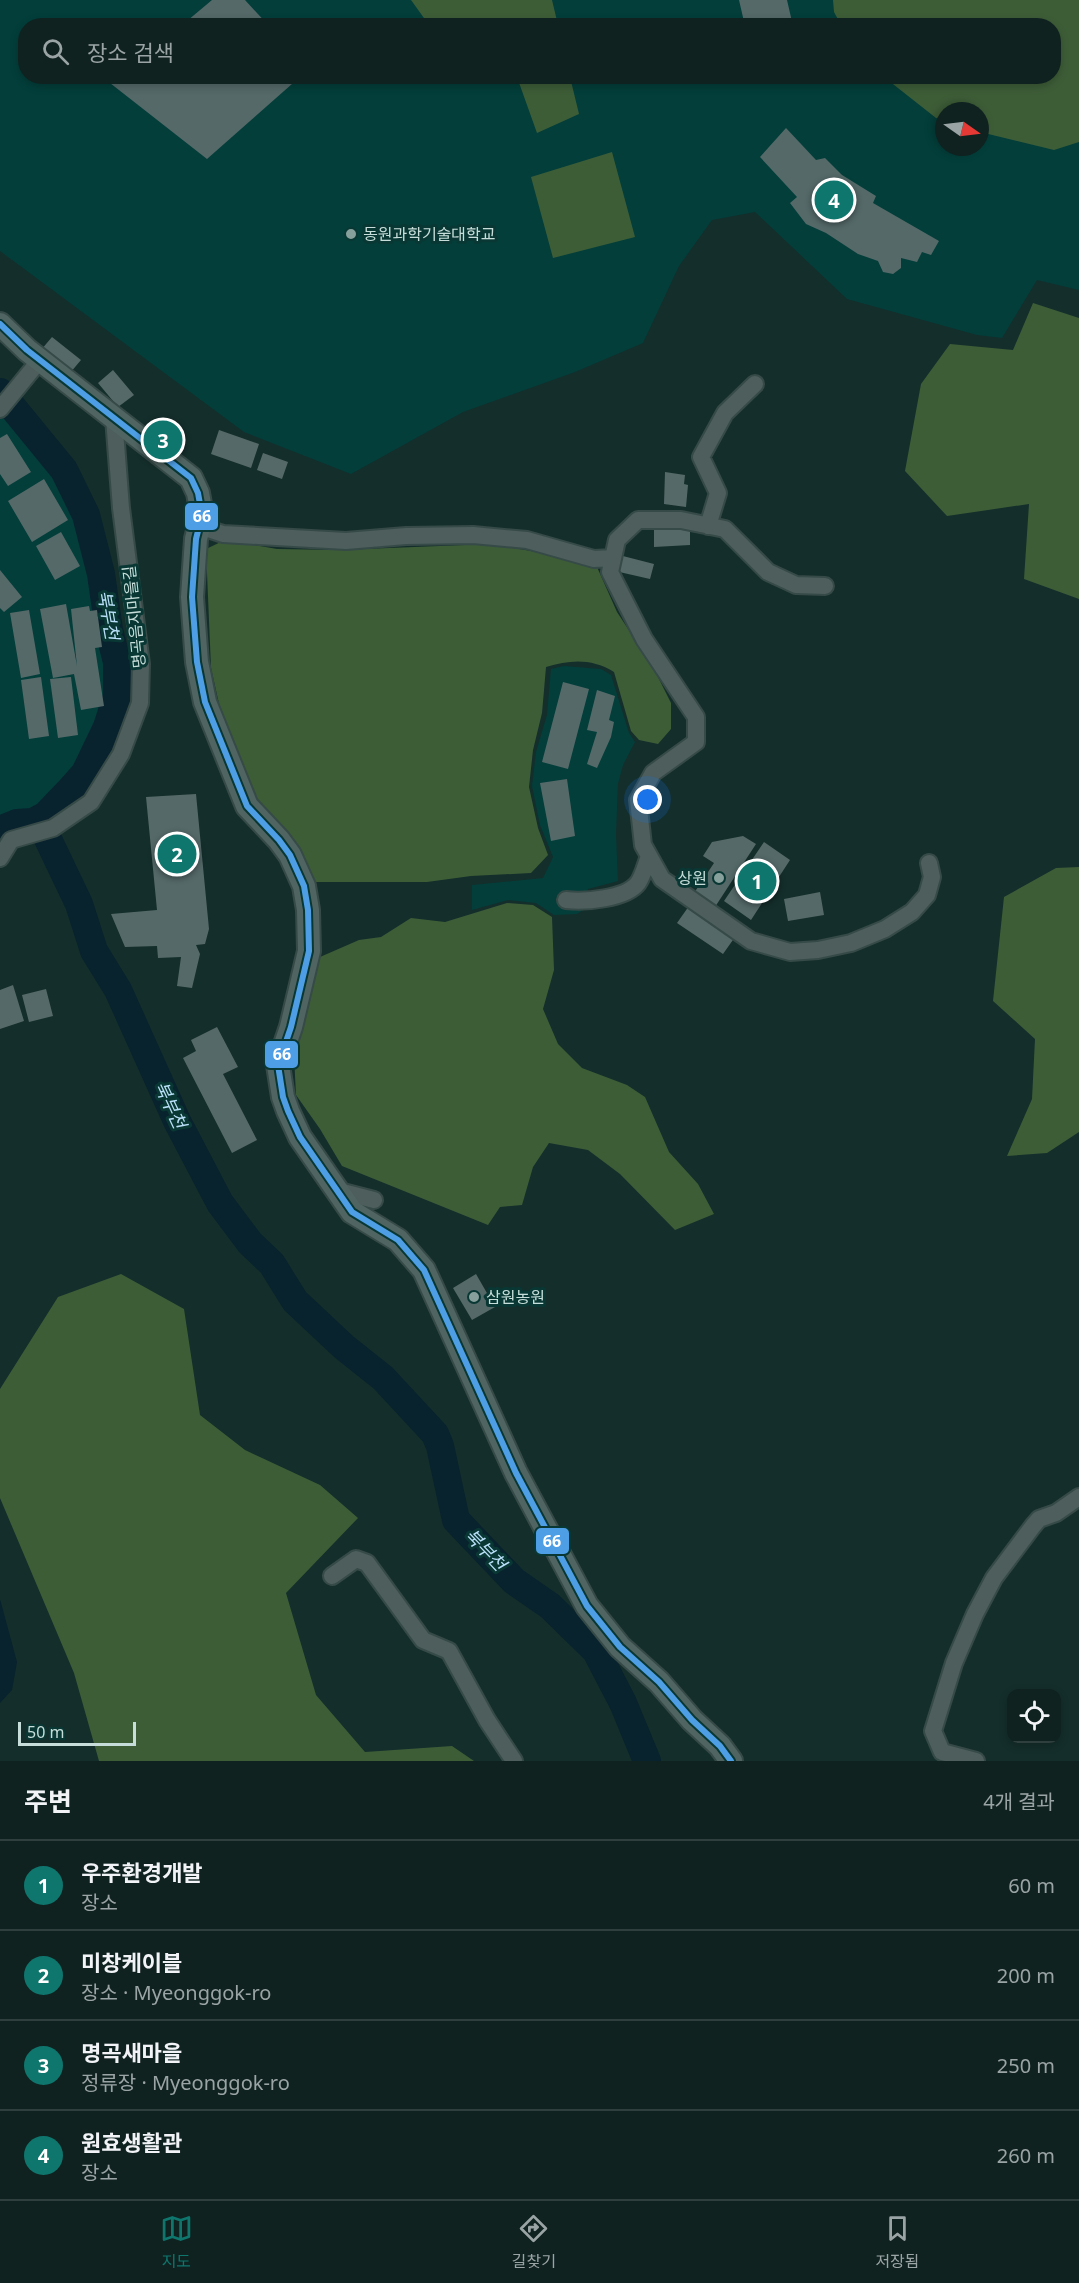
<!DOCTYPE html>
<html lang="ko">
<head>
<meta charset="utf-8">
<style>
	:root { --surface:#0f2220; --page:#1d2f2d; --text:#f1f3f6; --muted:#9ba4a5; --line:#2f3f3e; --accent:#0f766e }
	body { margin:0; font-family:"Noto Sans","Noto Sans KR",sans-serif; background:var(--page); color:var(--text) }
	.controls { position:absolute; right:18px; bottom:18px; display:grid; overflow:hidden; border-radius:12px; box-shadow:0 3px 9px #0003 }
	.controls button { width:54px; height:54px; display:grid; place-items:center; padding:0; border:0; border-bottom:2px solid var(--line); background:var(--surface); color:var(--text); font:30px sans-serif }
	.compass { position:absolute; left:935px; top:102px; width:54px; height:54px; border-radius:50%; background:var(--surface); box-shadow:0 3px 9px #0003; rotate:104deg }
	.scale { position:absolute; left:18px; bottom:15px; width:118px; box-sizing:border-box; padding-left:6px; border:3px solid #c6ddd9; border-top:0; font-size:16px; line-height:21px; white-space:nowrap; color:#c6ddd9; -webkit-text-stroke:4px #093834; paint-order:stroke }
	.you { position:absolute; left:648px; top:800px; width:21px; height:21px; margin:-15px; border:4px solid #fff; border-radius:50%; background:#1a73e8; box-shadow:0 0 0 9px #1a73e833 }
	.badge { display:grid; place-items:center; width:39px; height:39px; border-radius:50%; background:var(--accent); color:#fff; font-size:20px; font-weight:700 }
	.pin { position:absolute; translate:-50% -50%; border:3px solid #fff; box-shadow:0 2px 6px #0006 }
	.list { margin:0; padding:0; list-style:none }
	h2 { display:flex; justify-content:space-between; align-items:center; height:78px; margin:0; padding:0 24px; font-size:26px }
	h2 small { font-size:20px; font-weight:400; color:var(--muted) }
	.list li { display:grid; grid-template-columns:39px 1fr auto; gap:18px; align-items:center; box-sizing:border-box; height:90px; padding:0 24px; border-top:2px solid var(--line) }
	.list b { display:block; font-size:22px; white-space:nowrap }
	.list p { margin:0; font-size:20px; white-space:nowrap; color:var(--muted) }
	.list em { font-size:20px; font-style:normal; color:var(--muted) }
	.icon { flex:none; width:33px; height:33px; fill:none; stroke:currentColor; stroke-width:2; stroke-linecap:round; stroke-linejoin:round }
	.map { position:relative; flex:none; width:1079px; height:1761px; overflow:hidden }
	.search { position:absolute; background:var(--surface); box-shadow:0 3px 9px #0003; left:18px; right:18px; top:18px; height:66px; display:flex; align-items:center; gap:15px; box-sizing:border-box; padding:0 21px; border-radius:24px; color:var(--muted); font-size:22px }
	.sheet { height:438px; background:var(--surface) }
	nav { display:flex; justify-content:space-around; align-items:center; box-sizing:border-box; height:84px; border-top:2px solid var(--line); background:var(--surface); font-size:16px; color:var(--muted) }
	nav a { display:grid; justify-items:center; gap:3px }
	nav .on { color:var(--accent) }
	.map>svg:first-child { display:block }
</style>
</head>
<body>
<div class="map">
<svg width="1079" height="1761" viewBox="0 0 1079 1761">
	<rect width="100%" height="100%" fill="#142e2b"/>
	<path fill="#033e3a" fill-rule="evenodd" d="M0,0H1079V290L1037,280L1002,338L977,335L847,299L755,212L712,220L679,266L643,343L575,372L463,412L351,474L244,432L0,251ZM26,26H1054V76H26ZM944,111H980V147H944Z
		M0,402L59,474L80,516L98,576L111,663L112,694L101,727L80,771L43,812L31,818L12,820L0,824Z
		M564,666L601,669L611,675L629,733L635,742L623,765L618,784L616,834L618,881L588,889L585,909L577,914L554,915L536,903L508,900L472,910V885L543,878L553,857L540,825L532,786L536,752L547,715L551,669Z"/>
	<path fill="#3d5d37" d="M411,0H552L558,25H429Z
		M833,0H1079V142L1054,150L980,132V111H944V120L936,118L884,77L1054,76V26L841,25L834,12Z
		M517,77H570L579,114L537,133Z
		M612,152L635,237L553,258L531,177Z
		M1033,303L1079,318V599L1024,579L1029,504L947,516L905,471L921,384L950,344L1013,350Z
		M225,540L277,549L339,550L490,544L560,556L597,567L617,612L653,667L671,703V729L658,744L639,740L631,731L614,672C591,658 570,660 546,667L542,713L533,750L529,787L538,828L548,855L531,873L471,876L427,882H313L257,802L224,726L211,668L206,549Z
		M1079,867V1132L1047,1153L1007,1156L1032,1099L1035,1039L993,1001L1004,897L1056,868Z
		M507,903L533,905L552,917L554,970L543,1009L558,1044L582,1068L627,1085L645,1097L669,1152L698,1184L714,1214L675,1230L620,1174L588,1150L549,1143L533,1167L522,1205L500,1207L488,1225L342,1166L320,1129L296,1095L294,1056L320,957L359,940L381,937L411,918L445,922Z
		M121,1274L184,1309L200,1415L245,1450L320,1485L358,1518L286,1593L316,1695L365,1752L452,1746L474,1761H99L74,1673L0,1498V1389L58,1297Z"/>
	<path fill="#08222e" d="M0,1599L17,1662L12,1690L0,1703Z"/>
	<g fill="none" stroke-linecap="round" stroke-linejoin="round">
		<path stroke="#08222e" stroke-width="28" d="M0,392L64,470L86,515L101,574L109,630L117,662V696L107,727L85,773L68,792L46,815L33,822L17,823L0,830
			M46,815L47,837L79,904L94,951L118,990L177,1121L220,1203L250,1243L272,1264L295,1301L344,1347L383,1378L435,1434L440,1446L456,1520L514,1581L550,1606L596,1651L623,1703L647,1761"/>
	</g>
	<path fill="#556969" d="M212,0H245L269,26H181Z
		M739,0H787L793,26H745Z
		M119,76H301L207,159L110,83Z
		M786,128L816,160L825,158L842,175L876,196L873,203L939,241L931,255L922,252L917,262L901,258V268L893,274L883,272L878,261L858,254L826,233L806,224L790,203L797,197L760,157Z
		M52,337L81,360L70,373L41,350Z
		M113,370L134,395L118,407L98,383Z
		M219,430L259,444L251,468L211,454Z
		M7,434L31,472L8,486L0,474V438Z
		M263,453L288,462L282,479L257,470Z
		M665,472L685,475L684,484L688,485L686,507L664,504Z
		M44,479L68,520L32,542L8,501Z
		M690,527V545L654,547V529Z
		M61,532L80,566L55,580L36,546Z
		M619,555L654,564L650,579L615,571Z
		M0,570L22,597L4,612L0,608Z
		M66,604L77,666L71,609L89,606L90,611L97,610L102,647L95,648L104,706L81,710L74,674L53,678L40,609Z
		M29,610L40,674L21,678L10,613Z
		M41,677L49,736L29,739L21,680Z
		M71,677L78,735L58,738L50,679Z
		M563,682L589,689L568,769L542,762Z
		M597,690L615,696L609,720L614,722L611,737L597,768L587,764L597,732L587,730Z
		M567,779L575,836L551,841L540,783Z
		M196,794L209,929L205,944L196,945L200,954L192,988L177,986L181,957L158,958L157,946L125,947L111,914L157,910L146,797Z
		M743,836L756,844L715,907L694,893L714,863L703,856L712,842Z
		M764,842L790,860L751,920L724,901Z
		M820,892L824,915L788,921L784,899Z
		M689,906L735,937L723,954L677,923Z
		M13,985L24,1021L0,1029V990Z
		M46,989L53,1016L29,1022L22,995Z
		M217,1027L238,1067L223,1074L257,1140L232,1153L183,1058L196,1051L191,1040Z
		M476,1274L495,1307L472,1320L453,1288Z"/>
	<g fill="none" stroke-linecap="round" stroke-linejoin="round">
		<g stroke="#364a47" stroke-width="20">
			<path id="minor" d="M0,409L40,360
				M199,526L223,534L346,541L406,536L473,535L527,540L594,559L613,558
				M708,526L718,493L701,457L725,413L755,384
				M825,586L796,585L768,572L725,529L681,520H638L617,540L610,572L644,639L696,717V742L653,773L638,800L643,845L662,879L751,941L790,952L818,950L851,943L885,929L912,912L927,895L932,877L929,863
				M0,858L11,840L53,828L91,802L121,754L140,703L141,664L121,508L114,418
				M566,900C585,902 626,899 638,883C643,876 646,864 649,856
				M335,1190L374,1200
				M332,1576L356,1559L367,1563L423,1640L449,1651L487,1720L514,1761
				M976,1761L942,1752L933,1731L954,1663L975,1614L994,1578L1033,1526L1039,1519L1056,1513L1079,1497"/>
		</g>
		<g stroke="#364a47" stroke-width="26">
			<path id="secondary" d="M0,324L27,350L191,478L198,493L202,515L196,539L192,597L197,662L205,702L247,806L279,840L290,855L304,886L308,910L309,951L291,1027L278,1065L283,1097L288,1111L300,1137L352,1212L398,1240L424,1270L516,1473L587,1606L620,1647L659,1682L692,1720L720,1746L731,1761"/>
		</g>
		<use href="#minor" stroke="#4d5e5c" stroke-width="16"/>
		<use href="#secondary" stroke="#506461" stroke-width="22"/>
		<g stroke="#093834" stroke-width="10">
			<path id="bus-1" d="M0,324L27,350L191,478L198,493L202,515L196,539L192,597L197,662L205,702L247,806L279,840L290,855L304,886L308,910L309,951L291,1027L278,1065L283,1097L288,1111L300,1137L352,1212L398,1240L424,1270L516,1473L587,1606L620,1647L659,1682L692,1720L720,1746L731,1761"/>
		</g>
		<use href="#bus-1" stroke="#4d9ee5" stroke-width="6"/>
	</g>
	<g fill="#88a09c" stroke="#093834" stroke-width="2">
		<circle cx="351" cy="234" r="6"/>
		<circle cx="719" cy="878" r="6"/>
		<circle cx="474" cy="1297" r="6"/>
	</g>
	<g text-anchor="middle" stroke-width="6" stroke-linejoin="round" paint-order="stroke">
		<g font-size="16" fill="#c6ddd9" stroke="#093834" text-anchor="start">
			<text x="363" y="240">동원과학기술대학교</text>
			<text x="707" y="884" text-anchor="end">상원</text>
			<text x="486" y="1303">삼원농원</text>
		</g>
		<g font-size="16" fill="#c6ddd9" stroke="#093834">
			<text transform="translate(134 617) rotate(-96)" y="6">명곡음지마을길</text>
		</g>
		<g font-size="18" font-style="italic" fill="#b8dff7" stroke="#093834">
			<text transform="translate(108 615) rotate(80)" y="6">북부천</text>
			<text transform="translate(170 1105) rotate(65)" y="6">북부천</text>
			<text transform="translate(485 1550) rotate(46)" y="6">북부천</text>
		</g>
	</g>
	<g stroke="#093834" stroke-width="2">
		<rect x="184" y="502" width="35" height="29" rx="6" fill="#4d9ee5"/>
		<rect x="264" y="1040" width="35" height="29" rx="6" fill="#4d9ee5"/>
		<rect x="535" y="1527" width="35" height="28" rx="6" fill="#4d9ee5"/>
	</g>
	<g font-size="16" text-anchor="middle" font-weight="bold" fill="#fff">
		<text x="202" y="522">66</text>
		<text x="282" y="1060">66</text>
		<text x="552" y="1547">66</text>
	</g>
</svg>
<div class="controls">
<button><svg class="icon" aria-label="locate" viewBox="0 0 24 24"><circle cx="12" cy="12" r="6"/><path d="M12 2v4M12 18v4M2 12h4M18 12h4"/></svg></button>
</div>
<svg class="compass" viewBox="-18 -18 36 36"><path d="M0-13l5 13h-10z" fill="#e53935"/><path d="M0 13l5-13h-10z" fill="#9ba4a5"/></svg>
<div class="scale">50 m</div>
<div class="you"></div>
<div class="pin badge" style="left:757px;top:881px">1</div>
<div class="pin badge" style="left:177px;top:854px">2</div>
<div class="pin badge" style="left:163px;top:440px">3</div>
<div class="pin badge" style="left:834px;top:200px">4</div>
<div class="search"><svg class="icon" aria-label="search" viewBox="0 0 24 24"><circle cx="10" cy="10" r="6"/><path d="M15 15l6 6"/></svg>장소 검색</div>
</div>
<section class="sheet">
<h2>주변<small>4개 결과</small></h2>
<ul class="list">
<li><span class="badge">1</span><div><b>우주환경개발</b><p>장소</p></div><em>60 m</em></li>
<li><span class="badge">2</span><div><b>미창케이블</b><p>장소 · Myeonggok-ro</p></div><em>200 m</em></li>
<li><span class="badge">3</span><div><b>명곡새마을</b><p>정류장 · Myeonggok-ro</p></div><em>250 m</em></li>
<li><span class="badge">4</span><div><b>원효생활관</b><p>장소</p></div><em>260 m</em></li>
</ul>
</section>
<nav>
<a class="on"><svg class="icon" aria-label="map" viewBox="0 0 24 24"><path d="M3 6l6-2 6 2 6-2v14l-6 2-6-2-6 2zM9 4v14M15 6v14"/></svg>지도</a>
<a><svg class="icon" aria-label="directions" viewBox="0 0 24 24"><path d="M12 3l9 9-9 9-9-9zM9 14v-3h6M13 9l2 2-2 2"/></svg>길찾기</a>
<a><svg class="icon" aria-label="saved" viewBox="0 0 24 24"><path d="M7 4h10v16l-5-4-5 4z"/></svg>저장됨</a>
</nav>
</body>
</html>
